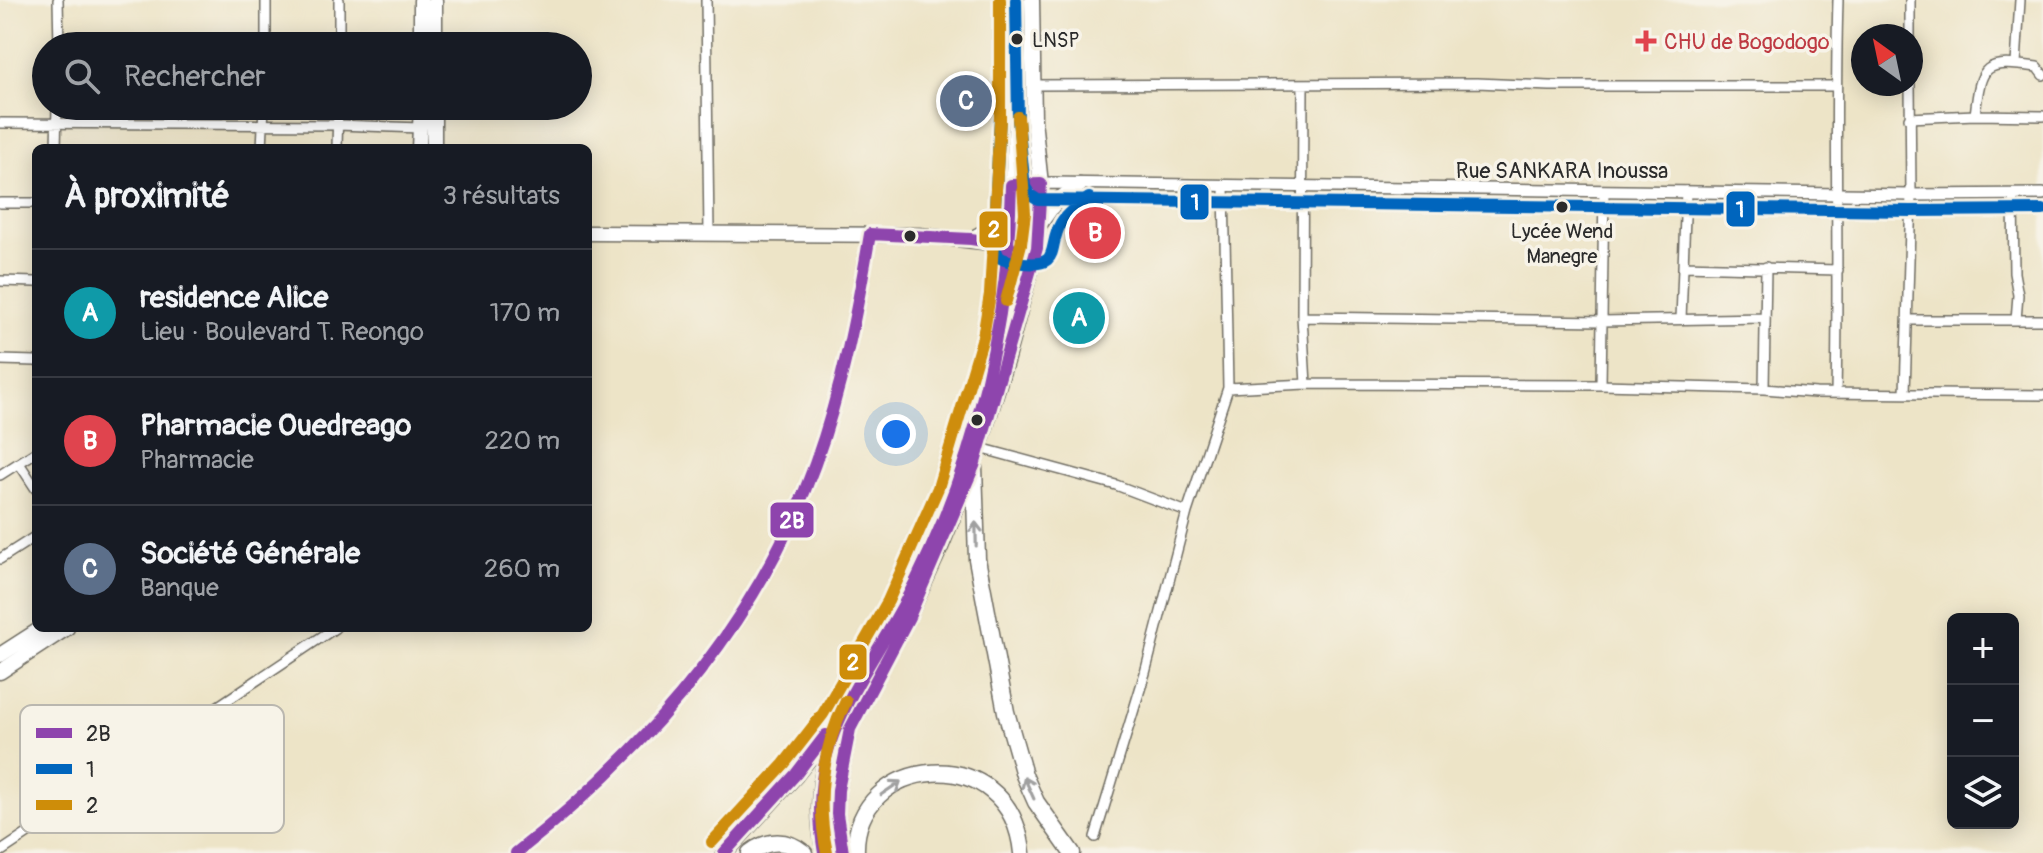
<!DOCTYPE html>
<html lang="fr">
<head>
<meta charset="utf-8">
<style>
	:root { --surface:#171b24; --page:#242831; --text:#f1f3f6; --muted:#9ea1a6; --line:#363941; --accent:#8c9099 }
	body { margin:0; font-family:Pangolin,sans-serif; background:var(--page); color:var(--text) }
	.controls { position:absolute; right:24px; bottom:24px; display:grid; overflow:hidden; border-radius:12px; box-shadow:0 4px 20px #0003 }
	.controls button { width:72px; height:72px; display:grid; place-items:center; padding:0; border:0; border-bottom:2px solid var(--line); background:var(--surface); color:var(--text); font:40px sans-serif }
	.compass { position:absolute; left:1851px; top:24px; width:72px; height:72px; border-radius:50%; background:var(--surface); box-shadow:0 4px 20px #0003; rotate:327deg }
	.you { position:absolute; left:896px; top:434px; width:28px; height:28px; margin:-20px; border:6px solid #fff; border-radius:50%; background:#1a73e8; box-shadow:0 0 0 12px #1a73e833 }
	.badge { display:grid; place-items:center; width:52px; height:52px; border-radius:50%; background:var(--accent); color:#fff; font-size:26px; font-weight:700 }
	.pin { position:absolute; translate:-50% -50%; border:4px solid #fff; box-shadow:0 2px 8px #0006 }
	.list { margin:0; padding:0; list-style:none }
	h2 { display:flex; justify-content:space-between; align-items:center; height:104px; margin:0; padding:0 32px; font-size:34px }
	h2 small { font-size:26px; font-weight:400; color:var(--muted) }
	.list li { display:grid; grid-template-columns:52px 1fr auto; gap:24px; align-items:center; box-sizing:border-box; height:128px; padding:0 32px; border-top:2px solid var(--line) }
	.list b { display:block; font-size:30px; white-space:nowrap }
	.list p { margin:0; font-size:26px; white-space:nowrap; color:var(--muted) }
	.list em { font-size:26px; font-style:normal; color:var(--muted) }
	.icon { flex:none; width:44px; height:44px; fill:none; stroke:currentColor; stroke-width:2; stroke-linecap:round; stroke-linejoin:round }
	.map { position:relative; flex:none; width:2043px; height:853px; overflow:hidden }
	.search { position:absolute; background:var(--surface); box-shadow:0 4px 20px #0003; left:32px; top:32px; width:560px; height:88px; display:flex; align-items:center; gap:20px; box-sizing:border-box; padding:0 28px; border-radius:44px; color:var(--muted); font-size:30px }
	.panel { position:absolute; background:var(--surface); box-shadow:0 4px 20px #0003; left:32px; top:144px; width:560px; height:488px; border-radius:12px }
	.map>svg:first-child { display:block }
</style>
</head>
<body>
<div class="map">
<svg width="2043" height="853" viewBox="0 0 2043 853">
	<rect width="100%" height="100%" fill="#f7f3e8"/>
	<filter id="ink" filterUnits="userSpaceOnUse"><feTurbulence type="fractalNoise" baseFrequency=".0125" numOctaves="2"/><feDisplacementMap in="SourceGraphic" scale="16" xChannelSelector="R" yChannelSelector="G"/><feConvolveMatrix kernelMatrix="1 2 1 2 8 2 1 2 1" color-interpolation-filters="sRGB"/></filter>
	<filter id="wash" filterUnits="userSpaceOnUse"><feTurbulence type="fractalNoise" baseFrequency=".006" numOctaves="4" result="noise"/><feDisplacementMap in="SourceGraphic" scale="32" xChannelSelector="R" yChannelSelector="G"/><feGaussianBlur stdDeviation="1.8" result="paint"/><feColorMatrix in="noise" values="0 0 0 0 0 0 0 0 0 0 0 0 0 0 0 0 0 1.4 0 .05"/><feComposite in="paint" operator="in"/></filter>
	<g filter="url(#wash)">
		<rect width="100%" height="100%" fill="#ede4c7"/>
	</g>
	<g filter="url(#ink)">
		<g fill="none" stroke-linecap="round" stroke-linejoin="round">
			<g stroke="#6f6c62" stroke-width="12">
				<path id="minor" d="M58,0L59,46
					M706,0L709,234
					M1910,36V0
					M266,46V0
					M339,46V0
					M2016,64L2020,0
					M1033,85L1477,83L1550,86H1835
					M1303,85L1302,317L1306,384
					M1975,115C1981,63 1984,60 2037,67L2043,75
					M1909,118L1975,115L2043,116
					M0,123L338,125L420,128
					M56,148L57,106
					M262,148L264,106
					M337,148L338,106
					M2013,196L2014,273L2018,295L2016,320
					M0,203H36
					M1683,266L1838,270
					M0,281L36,282
					M1302,317L1602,321L1764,318
					M1681,319L1686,191
					M1909,320H2043
					M0,360L36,361
					M1601,385L1604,191
					M1228,388L1306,384L1601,385L1764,389L1816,393L2043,395
					M1764,389L1766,267
					M1836,393C1839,262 1834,131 1838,0
					M1905,393L1911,195L1910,84
					M980,448L1116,485L1187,512
					M19,463L36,489
					M0,475L36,452
					M0,559L36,536
					M1095,837L1145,673L1187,512L1228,388L1224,187
					M0,852L335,628
					M516,853C638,763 744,638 802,498C838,413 856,324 870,234"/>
			</g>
			<g stroke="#6f6c62" stroke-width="14">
				<path id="tertiary" d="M1011,185L1051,183L1911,195L2043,194"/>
			</g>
			<g stroke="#6f6c62" stroke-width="17">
				<path id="secondary" d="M421,46V0
					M435,46V0
					M419,148L421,106
					M434,148V106
					M588,233L919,235L1037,248
					M0,655L42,628
					M0,672L67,628"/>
			</g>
			<g stroke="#6f6c62" stroke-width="17">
				<path id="primary" d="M1040,224L1057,200L1080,185
					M971,239L995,226L1011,209
					M950,499L999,341L1006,296L1016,120V0
					M824,853C800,745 867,680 910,592
					M843,853L837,814L838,790L850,729L909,617L941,547L974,466L1007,358L1037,248L1041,184L1034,120L1032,0"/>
			</g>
			<g stroke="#6f6c62" stroke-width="19">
				<path id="trunk" d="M974,466L977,559L1006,712L1024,775L1036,802L1072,853
					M724,853L796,774L836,723
					M750,853C768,839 787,839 804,853
					M856,853C852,755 1011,737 1022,853"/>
			</g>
			<use href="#minor" stroke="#fff" stroke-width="9"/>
			<use href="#tertiary" stroke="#fff" stroke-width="11"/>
			<use href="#secondary" stroke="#fff" stroke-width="14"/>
			<use href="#primary" stroke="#fff" stroke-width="14"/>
			<use href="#trunk" stroke="#fff" stroke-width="16"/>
			<g stroke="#f7f3e8" stroke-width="18">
				<path id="bus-1" d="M516,853C647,750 758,623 815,464C842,389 857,312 870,234L971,239L1009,245
					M724,853L796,774L826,735
					M824,853C807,756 845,706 891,627C911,593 927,559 942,523C986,414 1009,302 1011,185L1041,184L1037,248L974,466L909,617L850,729L838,790L837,814L843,853"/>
			</g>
			<g stroke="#f7f3e8" stroke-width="18">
				<path id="bus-2" d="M1016,0L1018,120L1025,187L1030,195L1038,200L1911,211L2043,210
					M1000,117L993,244L999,257C1006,262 1014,262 1023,263C1062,267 1047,247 1061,223C1067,213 1079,205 1089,198"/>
			</g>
			<g stroke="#f7f3e8" stroke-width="18">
				<path id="bus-3" d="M1006,301L1021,244L1025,213L1018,117
					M712,842L784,764L823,714L888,601L938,488L983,337L990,294L1000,120V0
					M827,853C816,801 822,749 846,701"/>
			</g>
			<use href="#bus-1" stroke="#8e44ad" stroke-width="12"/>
			<use href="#bus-2" stroke="#0065bd" stroke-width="12"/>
			<use href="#bus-3" stroke="#ce8d09" stroke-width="12"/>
		</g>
		<defs><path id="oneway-shaft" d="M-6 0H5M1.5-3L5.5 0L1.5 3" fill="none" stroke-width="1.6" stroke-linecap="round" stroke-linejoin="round" transform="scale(2)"/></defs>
		<g stroke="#a0a0a0">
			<use href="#oneway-shaft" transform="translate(976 534) rotate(-91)"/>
			<use href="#oneway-shaft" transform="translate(891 788) rotate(-34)"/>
			<use href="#oneway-shaft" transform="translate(1029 788) rotate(-114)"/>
		</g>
	</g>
	<g fill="#2b2b2b" stroke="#f7f3e8" stroke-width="3">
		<circle cx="1017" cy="39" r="7"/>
		<circle cx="1562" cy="207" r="7"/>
		<circle cx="910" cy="236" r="7"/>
		<circle cx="977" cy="420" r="7"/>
	</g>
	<path fill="#e0444e" stroke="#f7f3e8" stroke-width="3" d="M1642 29h8v8h8v8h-8v8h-8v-8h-8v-8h8z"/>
	<g text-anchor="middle" stroke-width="7" stroke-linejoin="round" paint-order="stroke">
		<g font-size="20" fill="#2b2b2b" stroke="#f7f3e8" text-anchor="start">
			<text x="1032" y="47">LNSP</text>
			<text x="1562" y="238" text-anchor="middle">Lycée Wend<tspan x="1562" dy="25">Manegre</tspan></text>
		</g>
		<g font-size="22" fill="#be3a42" stroke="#f7f3e8" text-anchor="start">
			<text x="1664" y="49">CHU de Bogodogo</text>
		</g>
		<g font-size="22" fill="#2b2b2b" stroke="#f7f3e8">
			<text x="1562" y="178">Rue SANKARA Inoussa</text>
		</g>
	</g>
	<rect x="20" y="705" width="264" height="128" rx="12" fill="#f7f3e8" stroke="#bab7af" stroke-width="2"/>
	<rect x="36" y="728" width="36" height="10" fill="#8e44ad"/>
	<rect x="36" y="764" width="36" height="10" fill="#0065bd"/>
	<rect x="36" y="800" width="36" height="10" fill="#ce8d09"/>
	<g font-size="22" fill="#2b2b2b">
		<text x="86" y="741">2B</text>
		<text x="86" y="777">1</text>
		<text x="86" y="813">2</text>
	</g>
	<g stroke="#f7f3e8" stroke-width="3">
		<rect x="1179" y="183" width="31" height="38" rx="8" fill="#0065bd"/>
		<rect x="1725" y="190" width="31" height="38" rx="8" fill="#0065bd"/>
		<rect x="978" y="210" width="31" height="39" rx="8" fill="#ce8d09"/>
		<rect x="769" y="501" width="46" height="38" rx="8" fill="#8e44ad"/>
		<rect x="838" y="643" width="30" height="38" rx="8" fill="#ce8d09"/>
	</g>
	<g font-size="22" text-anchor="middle" font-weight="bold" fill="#fff">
		<text x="1195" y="210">1</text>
		<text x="1740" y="217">1</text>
		<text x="994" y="237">2</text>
		<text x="792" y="528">2B</text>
		<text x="853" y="670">2</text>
	</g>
</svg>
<div class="controls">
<button>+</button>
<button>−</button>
<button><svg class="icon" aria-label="layers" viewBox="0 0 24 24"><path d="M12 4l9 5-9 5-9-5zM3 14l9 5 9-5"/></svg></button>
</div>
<svg class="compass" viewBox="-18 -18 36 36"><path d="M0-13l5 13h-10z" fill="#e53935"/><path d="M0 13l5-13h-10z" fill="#9ea1a6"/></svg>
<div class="you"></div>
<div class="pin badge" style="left:1079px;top:318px;background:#0f9aa8">A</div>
<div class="pin badge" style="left:1095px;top:233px;background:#e0444e">B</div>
<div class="pin badge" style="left:966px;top:101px;background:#5c6f8a">C</div>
<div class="search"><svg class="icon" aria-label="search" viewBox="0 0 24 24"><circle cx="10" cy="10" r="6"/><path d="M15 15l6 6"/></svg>Rechercher</div>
<section class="panel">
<h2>À proximité<small>3 résultats</small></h2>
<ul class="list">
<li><span class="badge" style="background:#0f9aa8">A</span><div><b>residence Alice</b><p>Lieu · Boulevard T. Reongo</p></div><em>170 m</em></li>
<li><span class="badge" style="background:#e0444e">B</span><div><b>Pharmacie Ouedreago</b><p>Pharmacie</p></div><em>220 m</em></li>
<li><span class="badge" style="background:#5c6f8a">C</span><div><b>Société Générale</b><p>Banque</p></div><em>260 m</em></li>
</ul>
</section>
</div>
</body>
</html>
